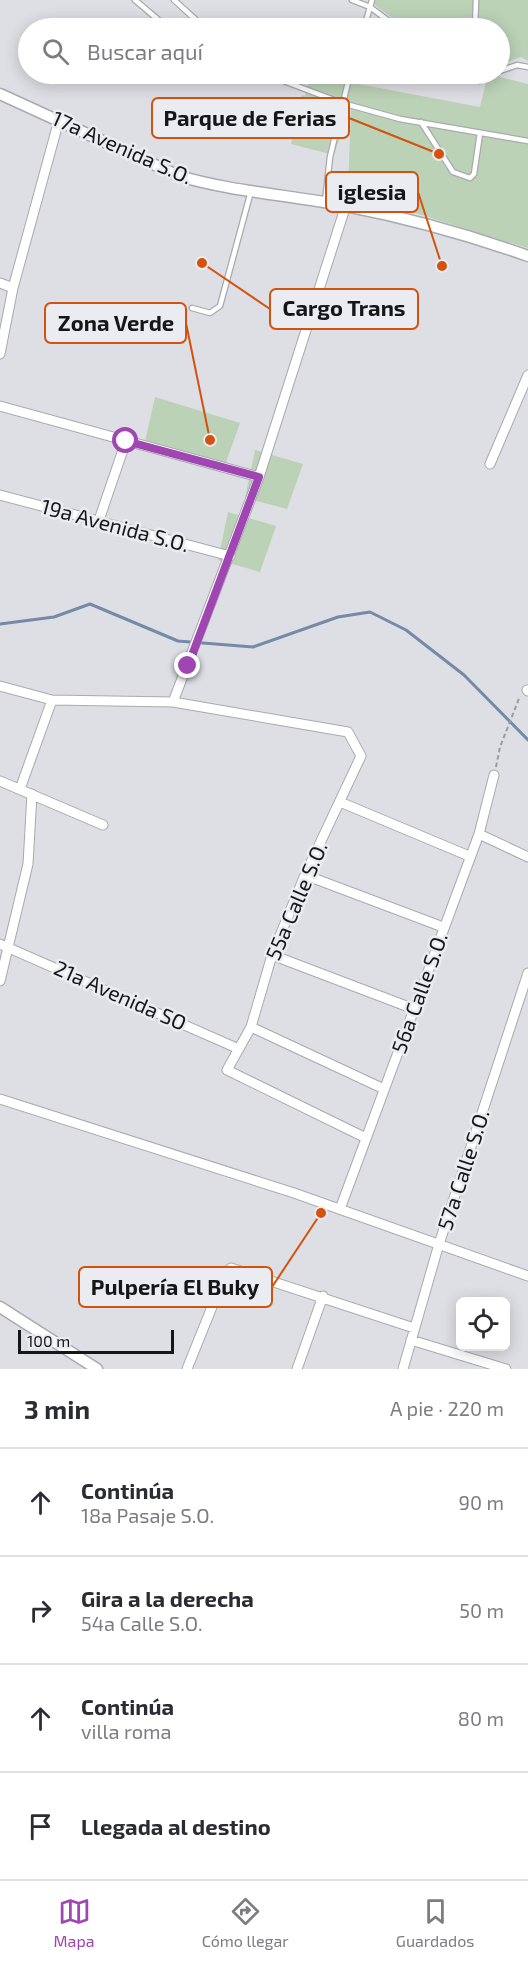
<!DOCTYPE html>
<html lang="es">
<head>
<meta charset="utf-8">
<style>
	:root { --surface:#fff; --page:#f7f7f7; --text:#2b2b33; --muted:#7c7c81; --line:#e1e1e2; --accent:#9f46b2 }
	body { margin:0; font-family:"Exo 2",sans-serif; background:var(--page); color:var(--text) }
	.controls { position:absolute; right:18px; bottom:18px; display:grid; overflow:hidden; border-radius:9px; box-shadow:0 3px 15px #0003 }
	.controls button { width:54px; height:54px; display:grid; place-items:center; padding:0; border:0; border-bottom:2px solid var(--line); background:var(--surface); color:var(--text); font:30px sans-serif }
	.scale { position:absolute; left:18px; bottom:15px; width:156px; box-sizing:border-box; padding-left:6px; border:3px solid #151617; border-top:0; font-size:16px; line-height:21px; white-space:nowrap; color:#151617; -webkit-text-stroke:4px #eaecf1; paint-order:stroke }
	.stop { position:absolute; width:18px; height:18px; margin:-14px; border:4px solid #9f46b2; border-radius:50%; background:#fff }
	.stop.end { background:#9f46b2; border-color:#fff; box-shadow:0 2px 6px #0008 }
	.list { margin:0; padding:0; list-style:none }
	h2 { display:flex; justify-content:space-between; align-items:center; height:78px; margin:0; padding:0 24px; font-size:26px }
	h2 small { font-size:20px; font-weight:400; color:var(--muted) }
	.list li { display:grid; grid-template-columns:39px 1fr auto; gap:18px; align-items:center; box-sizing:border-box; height:108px; padding:0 24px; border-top:2px solid var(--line) }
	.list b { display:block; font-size:22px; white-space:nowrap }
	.list p { margin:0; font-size:20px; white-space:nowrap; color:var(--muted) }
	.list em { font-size:20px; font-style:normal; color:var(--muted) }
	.icon { flex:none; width:33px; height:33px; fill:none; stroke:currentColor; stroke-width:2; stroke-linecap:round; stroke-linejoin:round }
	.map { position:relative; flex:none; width:528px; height:1369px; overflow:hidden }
	.search { position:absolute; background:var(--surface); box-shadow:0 3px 15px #0003; left:18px; right:18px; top:18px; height:66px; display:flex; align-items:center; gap:15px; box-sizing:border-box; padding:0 21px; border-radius:33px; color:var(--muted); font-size:22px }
	.sheet { height:510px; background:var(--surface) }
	nav { display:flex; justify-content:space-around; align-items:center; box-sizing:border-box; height:84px; border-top:2px solid var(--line); background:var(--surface); font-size:16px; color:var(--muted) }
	nav a { display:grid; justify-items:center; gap:3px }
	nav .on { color:var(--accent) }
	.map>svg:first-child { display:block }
</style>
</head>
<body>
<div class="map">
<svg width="528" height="1369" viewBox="0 0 528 1369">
	<rect width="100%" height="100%" fill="#dddfe4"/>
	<path fill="#bbd2b7" d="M368,0H528V61L521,57L500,65V28H406Z
		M310,74H361L358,84L480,107L488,74L528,84V248L348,192L351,104L334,155L291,144L302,95L305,96Z
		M155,397L240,423L224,468L144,446Z
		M255,450L303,464L287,509L245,498Z
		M228,512L276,526L260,572L218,560Z"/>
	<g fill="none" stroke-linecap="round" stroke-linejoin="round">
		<path stroke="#748aa8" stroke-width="3" d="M0,624L54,617L90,604L178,641L253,647L338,617L370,612L406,630L464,675L528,740"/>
		<g stroke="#a8aaaf" stroke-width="7">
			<path id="service" d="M135,0L168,28
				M174,0L205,28
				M352,0L370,7L398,28
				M364,28L372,0
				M475,28L476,0
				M500,71L517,65L528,67
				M265,74L342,103L400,119L528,141
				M456,74L479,81L496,74
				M421,122L453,172L470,178L474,174L480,133
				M325,202L330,157L350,74
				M192,308L210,313L220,306L251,191"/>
		</g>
		<g stroke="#a8aaaf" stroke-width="11">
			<path id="minor" d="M0,283L13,288
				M0,354L13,288L59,120
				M0,406L259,477
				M490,464L528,375
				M0,495L230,556
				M98,523L126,441
				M0,686L52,700L20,789
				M527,690L528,691
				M52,700L173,702L348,732L361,756L305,875L272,955L251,1027L227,1070L366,1138
				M173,702L259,477L346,205
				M0,781L103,825
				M340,802L469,856
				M479,834L528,857
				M305,875L443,927
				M0,944L239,1049
				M272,955L414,1009
				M0,981L28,864L32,794
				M251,1027L384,1089
				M0,1099L294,1193L528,1276
				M340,1209L479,834L494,775
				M411,1340L506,1369
				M187,1369L226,1272L231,1268L414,1328
				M297,1369L323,1296
				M403,1369L439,1244L528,973"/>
		</g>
		<g stroke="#a8aaaf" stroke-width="13">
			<path id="tertiary" d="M0,94L179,176C234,192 290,195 346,206C408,218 469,235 528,256
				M0,1307L97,1369"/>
		</g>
		<path stroke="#9a9c9f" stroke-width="2" stroke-dasharray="4.5 3" stroke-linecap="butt" d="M496,767L500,747L520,696"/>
		<use href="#service" stroke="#fff" stroke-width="4.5"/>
		<use href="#minor" stroke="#fff" stroke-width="9"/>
		<use href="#tertiary" stroke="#fff" stroke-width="10"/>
	</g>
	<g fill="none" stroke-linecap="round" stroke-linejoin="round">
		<path stroke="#9f46b2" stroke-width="8" d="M126,441L259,477L188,666"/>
	</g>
	<g text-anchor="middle" stroke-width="5" stroke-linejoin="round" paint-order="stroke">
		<g font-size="21" fill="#151617" stroke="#eaecf1">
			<text transform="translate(122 148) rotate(24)" y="7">17a Avenida S.O.</text>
			<text transform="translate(115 526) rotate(15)" y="7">19a Avenida S.O.</text>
			<text transform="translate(297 901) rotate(-67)" y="7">55a Calle S.O.</text>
			<text transform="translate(420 993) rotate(-70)" y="7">56a Calle S.O.</text>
			<text transform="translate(120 996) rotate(24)" y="7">21a Avenida SO</text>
			<text transform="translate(464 1170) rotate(-72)" y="7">57a Calle S.O.</text>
		</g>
	</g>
	<path fill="none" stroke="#d3520d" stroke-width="2" d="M439 154L349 118M442 266L418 192M202 263L270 309M210 440L186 323M321 1213L272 1287"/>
	<g fill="#d3520d" stroke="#eaecf1" stroke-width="2">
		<circle cx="439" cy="154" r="6"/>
		<circle cx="442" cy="266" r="6"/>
		<circle cx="202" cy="263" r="6"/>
		<circle cx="210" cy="440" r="6"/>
		<circle cx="321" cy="1213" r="6"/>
	</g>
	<g fill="#eaecf1" stroke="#d3520d" stroke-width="2">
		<rect x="152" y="98" width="197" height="40" rx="6"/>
		<rect x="326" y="172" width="92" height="40" rx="6"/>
		<rect x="270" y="289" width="148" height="40" rx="6"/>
		<rect x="45" y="303" width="141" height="40" rx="6"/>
		<rect x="79" y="1267" width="193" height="40" rx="6"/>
	</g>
	<g font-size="22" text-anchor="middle" font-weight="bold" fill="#151617">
		<text x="250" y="126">Parque de Ferias</text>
		<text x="372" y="200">iglesia</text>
		<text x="344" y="316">Cargo Trans</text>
		<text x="116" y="331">Zona Verde</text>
		<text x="175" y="1295">Pulpería El Buky</text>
	</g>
</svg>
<div class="controls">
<button><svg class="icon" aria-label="locate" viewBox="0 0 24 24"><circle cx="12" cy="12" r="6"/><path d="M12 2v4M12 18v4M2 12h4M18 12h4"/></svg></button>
</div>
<div class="scale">100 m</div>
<div class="stop" style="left:126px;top:441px"></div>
<div class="stop end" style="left:188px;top:666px"></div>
<div class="search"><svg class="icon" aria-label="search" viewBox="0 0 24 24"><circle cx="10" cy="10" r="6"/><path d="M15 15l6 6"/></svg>Buscar aquí</div>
</div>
<section class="sheet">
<h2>3 min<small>A pie · 220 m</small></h2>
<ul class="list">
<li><svg class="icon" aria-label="ahead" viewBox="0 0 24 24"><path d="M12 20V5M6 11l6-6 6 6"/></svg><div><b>Continúa</b><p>18a Pasaje S.O.</p></div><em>90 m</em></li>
<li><svg class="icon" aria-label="right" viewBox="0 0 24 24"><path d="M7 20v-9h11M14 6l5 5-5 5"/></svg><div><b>Gira a la derecha</b><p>54a Calle S.O.</p></div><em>50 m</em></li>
<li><svg class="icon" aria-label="ahead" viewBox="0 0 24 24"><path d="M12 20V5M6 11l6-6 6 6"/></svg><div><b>Continúa</b><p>villa roma</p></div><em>80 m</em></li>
<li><svg class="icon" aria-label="arrive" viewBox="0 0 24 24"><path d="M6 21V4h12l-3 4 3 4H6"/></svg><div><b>Llegada al destino</b></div></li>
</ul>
</section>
<nav>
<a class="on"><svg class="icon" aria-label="map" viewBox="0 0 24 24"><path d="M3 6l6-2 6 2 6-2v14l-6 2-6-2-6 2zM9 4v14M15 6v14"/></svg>Mapa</a>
<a><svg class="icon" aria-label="directions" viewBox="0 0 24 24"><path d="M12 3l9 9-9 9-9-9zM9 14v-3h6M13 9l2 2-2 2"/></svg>Cómo llegar</a>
<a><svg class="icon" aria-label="saved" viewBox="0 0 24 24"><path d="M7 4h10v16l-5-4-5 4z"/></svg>Guardados</a>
</nav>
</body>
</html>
